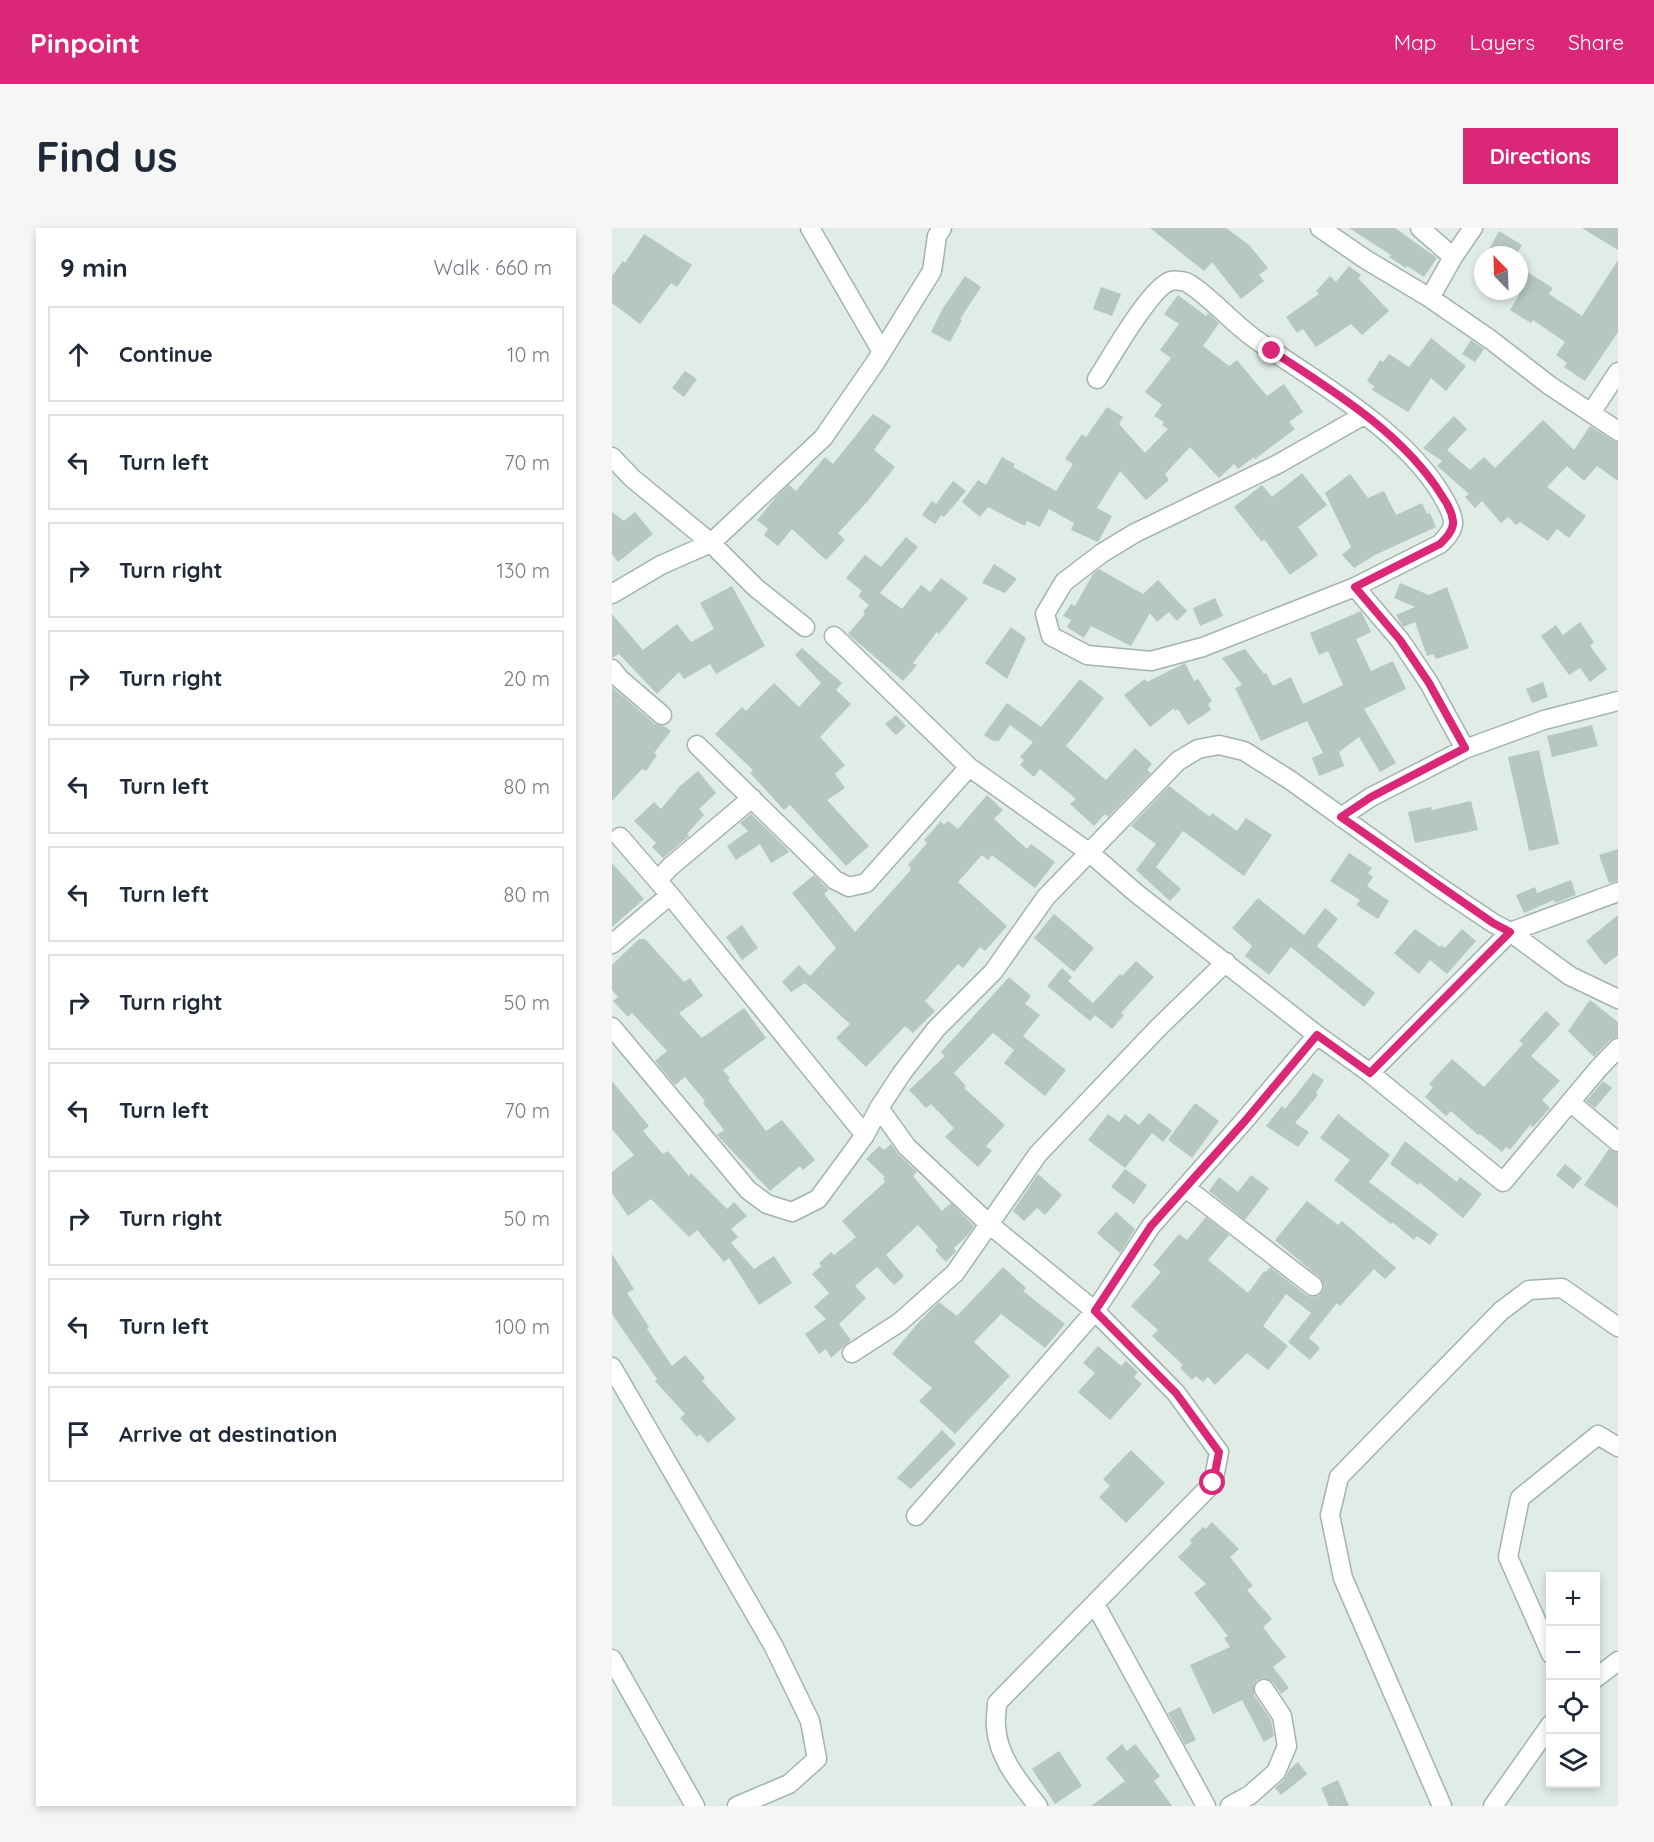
<!DOCTYPE html>
<html lang="en">
<head>
<meta charset="utf-8">
<style>
	:root { --surface:#fff; --page:#f6f6f7; --text:#1f2937; --muted:#747a83; --line:#e0e1e3; --accent:#db2777 }
	body { margin:0; font-family:Quicksand,sans-serif; background:var(--page); color:var(--text) }
	.controls { position:absolute; right:18px; bottom:18px; display:grid; overflow:hidden; border-radius:0px; box-shadow:0 3px 9px #0003 }
	.controls button { width:54px; height:54px; display:grid; place-items:center; padding:0; border:0; border-bottom:2px solid var(--line); background:var(--surface); color:var(--text); font:30px sans-serif }
	.compass { position:absolute; left:862px; top:18px; width:54px; height:54px; border-radius:50%; background:var(--surface); box-shadow:0 3px 9px #0003; rotate:337deg }
	.stop { position:absolute; width:18px; height:18px; margin:-14px; border:4px solid #db2777; border-radius:50%; background:#fff }
	.stop.end { background:#db2777; border-color:#fff; box-shadow:0 2px 6px #0008 }
	.list { margin:0; padding:0; list-style:none }
	h2 { display:flex; justify-content:space-between; align-items:center; height:78px; margin:0; padding:0 24px; font-size:26px }
	h2 small { font-size:20px; font-weight:400; color:var(--muted) }
	.list li { display:grid; grid-template-columns:39px 1fr auto; gap:18px; align-items:center; box-sizing:border-box; height:96px; margin:0 12px 12px; padding:0 12px; border:2px solid var(--line); border-radius:0px }
	.list b { display:block; font-size:22px; white-space:nowrap }
	.list em { font-size:20px; font-style:normal; color:var(--muted) }
	.icon { flex:none; width:33px; height:33px; fill:none; stroke:currentColor; stroke-width:2; stroke-linecap:round; stroke-linejoin:round }
	.map { position:relative; flex:none; width:1006px; height:1578px; overflow:hidden; border-radius:0px }
	header { display:flex; align-items:center; gap:36px; box-sizing:border-box; height:84px; padding:0 30px; background:var(--accent); color:#fff }
	header strong { font-size:28px }
	nav { display:flex; gap:33px; margin-inline-start:auto; font-size:21px }
	.intro { display:flex; align-items:center; justify-content:space-between; box-sizing:border-box; height:144px; padding:0 36px }
	h1 { margin:0; font-size:42px }
	.button { padding:15px 27px; border-radius:0px; background:var(--accent); color:#fff; font-size:21px; font-weight:700 }
	main { display:flex; gap:36px; padding:0 36px }
	aside { flex:1; background:var(--surface); border-radius:0px; box-shadow:0 3px 9px #0003 }
	.map>svg:first-child { display:block }
</style>
</head>
<body>
<header>
<strong>Pinpoint</strong>
<nav><a>Map</a><a>Layers</a><a>Share</a></nav>
</header>
<div class="intro"><h1>Find us</h1><a class="button">Directions</a></div>
<main>
<aside>
<h2>9 min<small>Walk · 660 m</small></h2>
<ul class="list">
<li><svg class="icon" aria-label="ahead" viewBox="0 0 24 24"><path d="M12 20V5M6 11l6-6 6 6"/></svg><div><b>Continue</b></div><em>10 m</em></li>
<li><svg class="icon" aria-label="left" viewBox="0 0 24 24"><path d="M17 20v-9H6M10 6l-5 5 5 5"/></svg><div><b>Turn left</b></div><em>70 m</em></li>
<li><svg class="icon" aria-label="right" viewBox="0 0 24 24"><path d="M7 20v-9h11M14 6l5 5-5 5"/></svg><div><b>Turn right</b></div><em>130 m</em></li>
<li><svg class="icon" aria-label="right" viewBox="0 0 24 24"><path d="M7 20v-9h11M14 6l5 5-5 5"/></svg><div><b>Turn right</b></div><em>20 m</em></li>
<li><svg class="icon" aria-label="left" viewBox="0 0 24 24"><path d="M17 20v-9H6M10 6l-5 5 5 5"/></svg><div><b>Turn left</b></div><em>80 m</em></li>
<li><svg class="icon" aria-label="left" viewBox="0 0 24 24"><path d="M17 20v-9H6M10 6l-5 5 5 5"/></svg><div><b>Turn left</b></div><em>80 m</em></li>
<li><svg class="icon" aria-label="right" viewBox="0 0 24 24"><path d="M7 20v-9h11M14 6l5 5-5 5"/></svg><div><b>Turn right</b></div><em>50 m</em></li>
<li><svg class="icon" aria-label="left" viewBox="0 0 24 24"><path d="M17 20v-9H6M10 6l-5 5 5 5"/></svg><div><b>Turn left</b></div><em>70 m</em></li>
<li><svg class="icon" aria-label="right" viewBox="0 0 24 24"><path d="M7 20v-9h11M14 6l5 5-5 5"/></svg><div><b>Turn right</b></div><em>50 m</em></li>
<li><svg class="icon" aria-label="left" viewBox="0 0 24 24"><path d="M17 20v-9H6M10 6l-5 5 5 5"/></svg><div><b>Turn left</b></div><em>100 m</em></li>
<li><svg class="icon" aria-label="arrive" viewBox="0 0 24 24"><path d="M6 21V4h12l-3 4 3 4H6"/></svg><div><b>Arrive at destination</b></div></li>
</ul>
</aside>
<div class="map">
<svg width="1006" height="1578" viewBox="0 0 1006 1578">
	<rect width="100%" height="100%" fill="#e0ece6"/>
	<path fill="#b5c7bf" d="M538,0H614L637,17L656,40L647,47L652,53L629,71L600,34L592,43Z
		M737,0H783L825,30L812,49L795,38L794,40L777,29L779,27Z
		M970,0H1006V22Z
		M887,3L910,17L904,27H890L878,20Z
		M32,6L80,37L65,59L59,55L28,96L0,75V48L11,33L13,35Z
		M1006,32V104L973,153L952,139L955,135L944,127L953,114L921,92L919,95L898,82L907,67V39L941,60L937,66L970,88Z
		M737,38L749,47L746,50L777,83L750,107L739,96L704,119L691,101L685,105L674,89L707,66L704,63L718,48L724,54Z
		M353,48L369,59L348,91L350,92L338,114L319,104L331,80Z
		M489,59L509,66L500,88L481,81Z
		M566,67L594,88L596,85L607,95L591,118L617,138L625,132L655,168L672,156L691,184L677,194L683,201L643,231L642,229L626,241L622,236L607,250L578,219L553,246L557,252L534,272L508,243L485,280L500,288L486,314L459,302L462,295L437,281L428,299L415,293L413,298L376,279L368,289L350,274L366,252L374,257L390,229L403,236L401,239L444,263L461,236L453,231L470,206L474,209L495,179L511,189L507,196L533,225L556,201L550,197L552,194L542,188L550,177L533,164L559,130L548,122L567,96L552,86Z
		M819,110L854,138L834,163L819,150L796,184L760,162L762,158L755,153L768,132L771,134L777,126L797,139Z
		M859,112L872,121L863,134L850,126Z
		M73,143L85,151L72,169L60,160Z
		M261,186L279,198L262,222L283,239L255,274L226,305L233,312L214,332L180,301L166,318L152,307L156,301L145,292L165,268L177,257L184,263L213,229L221,236Z
		M842,188L855,201L835,222L858,242L872,229L883,240L931,192L962,222L978,198L1000,212L1006,214V253L985,238L972,253L955,238L935,259L974,288L957,310L945,301L936,313L908,294L904,297L896,289L889,295L870,273L863,280L853,269L857,266L825,238L830,233L811,220Z
		M690,245L715,277L686,299L706,327L678,347L652,311L650,314L622,279L650,257L660,269Z
		M738,246L756,270L772,263L784,287L810,275L815,286L818,285L824,299L763,327L742,340L730,327L739,319L713,265Z
		M341,253L354,263L332,289L329,287L323,296L310,287L320,273L324,276Z
		M0,284L12,293L23,284L41,306L6,334L0,326Z
		M294,309L306,319L268,365L290,381L309,357L318,364L329,350L356,370L327,406L325,404L301,435L305,437L291,453L236,406L253,386L251,384L257,377L246,368L250,363L234,350L253,327L269,339Z
		M382,336L405,351L393,365L370,355Z
		M487,341L531,366L546,352L575,383L565,393L557,384L545,394L538,385L519,418L479,398L472,410L455,399L459,392L451,388L459,376L463,378L481,346Z
		M788,355L817,367L835,359L857,420L824,431L821,426L815,428L803,394L791,399L784,387L803,379L782,370Z
		M120,358L153,418L104,446L98,436L72,451L67,444L45,466L7,426L0,430V386L31,422L65,396L79,414L102,401L88,375Z
		M603,370L611,388L588,398L581,380Z
		M749,383L759,404L744,411L759,443L781,433L794,461L752,481L784,535L768,544L747,509L727,524L732,538L707,548L700,530L711,525L695,493L649,513L623,460L630,457L610,430L633,421L652,446L654,445L661,458L679,449L691,476L731,457L716,423L707,427L698,405Z
		M968,394L982,414L978,418L995,441L978,454L968,440L957,447L929,408L944,397L951,407Z
		M399,399L414,410L395,451L373,435Z
		M190,420L230,455L224,462L239,476L208,509L233,537L223,546L233,560L215,572L257,618L234,638L178,577L172,582L138,545L141,542L103,506L130,479L134,483L162,455L187,479L209,455L183,427Z
		M573,435L582,453L586,451L600,473L596,476L599,482L576,497L566,481L563,483L562,480L538,499L512,467L533,451L535,454Z
		M468,451L492,470L454,518L494,552L523,520L540,536L535,542L539,545L496,589L493,586L482,598L458,576L464,571L428,541L422,549L408,537L412,532L408,529L421,514L398,497L387,513H381L372,507L395,475L429,499Z
		M931,454L936,469L920,475L914,461Z
		M0,459L43,496L52,498L59,503L42,525L45,527L34,543L30,541L0,573Z
		M284,487L294,498L284,507L273,496Z
		M980,497L986,518L940,529L935,508Z
		M927,522L947,616L917,623L896,529Z
		M86,543L104,565L87,581L92,587L75,606L77,608L51,630L40,619L44,615L22,593L42,574L49,581L68,558Z
		M557,558L598,589L600,585L625,603L634,590L660,607L632,648L571,603L544,639L569,661L558,673L524,642L544,616L519,598Z
		M375,567L391,582L382,591L415,621L419,616L443,634L423,660L380,627L376,632L370,627L346,654L395,698L373,723L368,719L351,740L346,736L313,773L323,783L301,805L293,798L254,839L224,810L238,796L193,755L179,764L170,754L187,737L198,748L224,720L180,665L202,647L217,662L212,666L243,704L298,643L299,640L296,637L315,615L312,612L329,593L332,597L336,593L346,601Z
		M859,573L866,602L803,615L796,584L819,579L820,582Z
		M139,586L175,621L177,624L159,635L148,616L124,632L115,618L136,603L128,595Z
		M1006,621V653L997,655L987,627Z
		M737,625L760,640L756,645L761,649L755,658L777,673L766,691L744,677L748,672L718,653Z
		M0,635L32,671L0,699Z
		M959,652L964,667L943,675L942,672L912,685L904,667L923,659L925,665Z
		M646,670L692,707L713,680L726,691L705,718L763,765L752,779L679,719L657,747L633,728L640,718L620,700Z
		M442,686L482,720L462,744L422,710Z
		M1006,687V727L993,737L974,713Z
		M130,697L146,720L130,732L114,709Z
		M803,701L828,719L829,717L833,720L850,701L864,713L835,746L818,732L807,746L782,725Z
		M27,711H33L72,754L78,750L91,768L67,785L90,810L132,780L154,810L111,842L118,850L116,852L154,903L170,892L203,932L191,942L188,938L158,963L105,907L112,902L91,875L93,873L73,849L63,857L43,833L55,823L20,785L16,789L1,773L6,769L0,762V737Z
		M524,733L542,749L509,785L512,787L500,801L483,787L478,793L435,758L450,740L460,749L456,753L481,775L508,746L510,748Z
		M397,749L419,768L413,776L428,787L411,808L454,842L433,868L392,835L402,822L381,805L342,845L354,858L352,860L393,897L374,918L380,923L366,939L333,909L342,900L319,876L314,880L297,862L333,828L329,824Z
		M978,772L1006,794V809L998,812L982,829L956,803Z
		M934,783L948,796L919,828L948,853L930,872L938,880L921,899L918,897L898,922L894,919L890,924L868,906L866,907L839,883L834,888L813,869L821,859L817,856L840,831L872,859L911,816L907,813Z
		M701,845L712,852L704,865L706,867L683,895L697,904L686,919L654,898L670,878L673,881Z
		M0,853L37,898L31,903L51,926L56,923L77,948L79,945L115,981L122,974L135,988L119,1001L126,1009L119,1015L142,1041L162,1028L180,1055L147,1077L117,1030L112,1034L85,1002L77,1009L39,971L16,988L0,965V944L22,927L0,901Z
		M991,853L1000,860L983,880L974,873Z
		M583,875L607,893L580,930L556,912Z
		M537,885L560,903L551,914L540,905L513,940L476,912L496,886L507,894L513,886L527,897Z
		M726,886L778,927L757,954L826,1006L818,1017L805,1008L802,1012L780,994L779,996L722,952L738,932L708,910Z
		M793,913L845,954L848,949L870,966L851,990L807,954L806,957L778,936Z
		M279,916L287,927L305,944L301,948L330,983L339,975L362,998L355,1008L342,1020L344,1023L334,1034L323,1022L326,1019L306,997L274,1027L292,1048L282,1057L265,1039L243,1058L254,1070L227,1096L239,1112L219,1130L214,1121L207,1126L193,1106L214,1091L202,1079L217,1065L200,1046L209,1038L207,1035L219,1024L222,1027L244,1009L230,993L273,954L271,951L273,949L254,931L267,918L272,922Z
		M997,921L1006,925V980L972,957Z
		M953,936L970,950L961,961L944,947Z
		M513,941L535,957L522,976L499,959Z
		M426,946L450,967L433,987L425,980L412,993L401,983Z
		M639,947L657,960L633,992L597,963L607,949L626,964Z
		M695,973L726,997L730,993L784,1040L773,1051L762,1041L728,1078L725,1075L697,1110L708,1120L698,1132L676,1114L699,1085L674,1066L651,1098L676,1118L656,1142L635,1125L603,1157L596,1149L591,1154L584,1148L580,1152L568,1140L571,1137L540,1108L546,1102L519,1078L549,1044L541,1037L567,1006L575,1012L594,989L617,1007L596,1032L636,1065L652,1043L654,1044L658,1039L694,1067L700,1069L706,1068L710,1064L712,1059L708,1050L663,1012Z
		M504,984L523,1001L508,1025L485,1005Z
		M0,1026L22,1061L15,1065L37,1099L35,1101L60,1138L73,1127L93,1150L90,1153L124,1191L96,1215L88,1206L85,1209L68,1190L73,1186L43,1153L45,1151L0,1086Z
		M391,1039L414,1060L411,1063L453,1096L433,1120L389,1086L362,1114L398,1148L343,1206L307,1173L320,1160L280,1126L306,1095L327,1074L345,1088Z
		M486,1118L509,1138L514,1133L526,1144L522,1149L530,1156L498,1192L466,1164L483,1145L471,1135Z
		M330,1202L344,1216L299,1261L285,1250Z
		M519,1222L553,1255L514,1295L487,1269L498,1258L491,1251Z
		M600,1294L627,1321L618,1329L641,1358L635,1362L660,1391L651,1399L674,1429L661,1439L677,1460L669,1466L661,1454L652,1450L645,1452L642,1457V1467L659,1492L662,1508L652,1514L630,1472L601,1486L578,1437L618,1419L612,1410L616,1408L582,1365L594,1356L566,1329L580,1315L578,1312L591,1299L594,1301Z
		M568,1479L584,1512L573,1517L556,1485Z
		M510,1516L515,1523L523,1516L548,1548L542,1553L560,1578H479L513,1553L494,1530Z
		M447,1523L470,1558L443,1576L420,1541Z
		M686,1534L695,1546L669,1567L663,1560L672,1552L678,1541Z
		M726,1552L737,1578H717L709,1560Z"/>
	<g fill="none" stroke-linecap="round" stroke-linejoin="round">
		<g stroke="#a2b4ad" stroke-width="21">
			<path id="minor" d="M198,0L270,124
				M708,0L753,31L818,70L879,112L937,157L1006,203
				M808,0L841,29
				M818,70L841,29L861,0
				M485,151C498,131 539,58 559,53C563,52 573,53 576,55C600,70 619,94 643,111C704,154 788,200 828,264C833,273 840,283 841,293C842,302 834,310 828,316L743,359L591,419L539,433L475,427L439,408L433,386L452,354L490,325L523,305L666,236L752,187
				M979,185L1006,144
				M0,229L20,250L99,315L144,360L193,399
				M743,359L788,412L817,455L853,521
				M0,366L49,337L99,315L211,210L263,135L320,43L325,8L330,0
				M222,408L357,539L478,625L524,665L705,807L758,845L891,954L986,841L1006,820
				M0,441L8,451L50,487
				M85,517L223,652L237,659L254,655L357,539
				M729,589L759,569L853,521L932,492L1006,473
				M8,609L58,667L253,907
				M46,652L58,639L140,570
				M0,716L58,667
				M0,799L136,962L155,976L180,984L206,971L253,907L267,880L290,845L324,801L381,744L434,669L566,533L586,521L607,517L632,523L678,552L823,656L881,695L898,704L958,748L1006,771
				M758,845L898,704L1006,664
				M958,874L1006,914
				M267,880L295,919L377,996L483,1083L564,1165L607,1224L601,1255L385,1475C385,1483 383,1491 384,1499C386,1530 408,1555 426,1578
				M574,960L701,1058
				M240,1125L288,1094L343,1045L426,926L546,800L614,734
				M0,1139L161,1417L198,1493L205,1531L177,1556L125,1578
				M304,1288L483,1083L539,998L632,893L705,807
				M483,1376L594,1578
				M939,1426L896,1329L908,1270L986,1207L1006,1219
				M0,1431L83,1578
				M984,1450L1006,1433
				M618,1578L638,1567L664,1544L675,1518L670,1488L652,1461
				M830,1578L731,1350L718,1287L727,1249L889,1083L917,1062L950,1060L1006,1099
				M881,1578L939,1496"/>
		</g>
		<use href="#minor" stroke="#fff" stroke-width="18"/>
	</g>
	<g fill="none" stroke-linecap="round" stroke-linejoin="round">
		<path stroke="#db2777" stroke-width="8" d="M601,1255L607,1224L564,1165L483,1083L539,998L633,893L705,807L758,845L898,704L881,695L729,589L759,569L853,520L817,455L788,412L743,359L828,316C834,310 842,302 841,293C840,284 835,275 830,268C792,206 720,162 660,123"/>
	</g>
</svg>
<div class="controls">
<button>+</button>
<button>−</button>
<button><svg class="icon" aria-label="locate" viewBox="0 0 24 24"><circle cx="12" cy="12" r="6"/><path d="M12 2v4M12 18v4M2 12h4M18 12h4"/></svg></button>
<button><svg class="icon" aria-label="layers" viewBox="0 0 24 24"><path d="M12 4l9 5-9 5-9-5zM3 14l9 5 9-5"/></svg></button>
</div>
<svg class="compass" viewBox="-18 -18 36 36"><path d="M0-13l5 13h-10z" fill="#e53935"/><path d="M0 13l5-13h-10z" fill="#747a83"/></svg>
<div class="stop" style="left:601px;top:1255px"></div>
<div class="stop end" style="left:660px;top:123px"></div>
</div>
</main>
</body>
</html>
